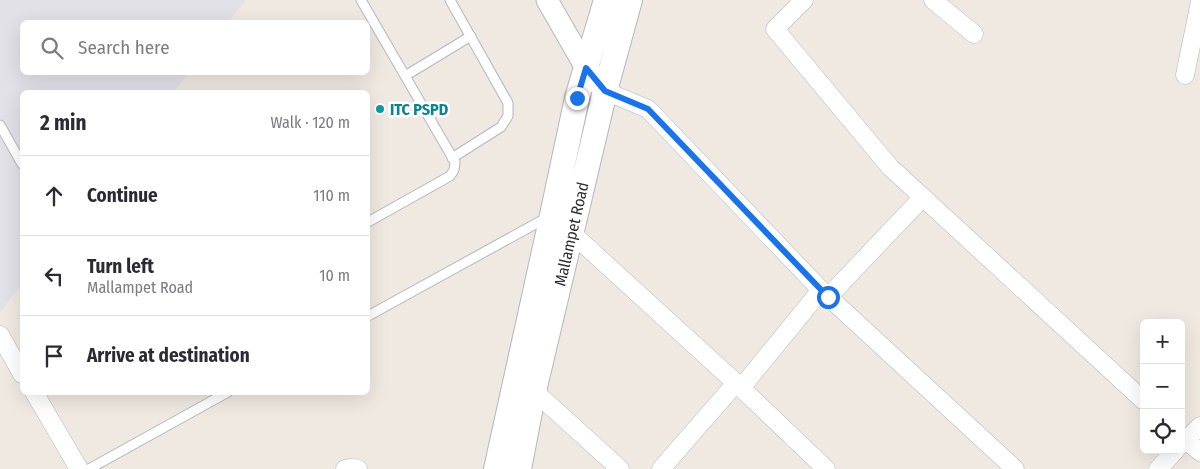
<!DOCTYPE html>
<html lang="en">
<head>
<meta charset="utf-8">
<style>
	:root { --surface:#fff; --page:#f7f7f7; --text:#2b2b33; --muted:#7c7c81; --line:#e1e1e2 }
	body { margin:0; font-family:"Fira Sans Condensed",sans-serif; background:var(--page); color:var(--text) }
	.controls { position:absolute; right:15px; bottom:15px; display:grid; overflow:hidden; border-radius:8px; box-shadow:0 5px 20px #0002 }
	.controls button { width:45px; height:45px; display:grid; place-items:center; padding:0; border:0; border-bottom:1px solid var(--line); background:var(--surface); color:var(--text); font:25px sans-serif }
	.stop { position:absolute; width:15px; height:15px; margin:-11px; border:4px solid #1a73e8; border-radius:50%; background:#fff }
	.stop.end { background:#1a73e8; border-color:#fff; box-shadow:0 1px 5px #0008 }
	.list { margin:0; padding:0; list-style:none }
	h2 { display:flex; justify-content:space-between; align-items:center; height:65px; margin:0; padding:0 20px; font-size:21px }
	h2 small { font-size:16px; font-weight:400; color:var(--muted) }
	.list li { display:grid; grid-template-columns:32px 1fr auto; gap:15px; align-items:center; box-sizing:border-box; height:80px; padding:0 20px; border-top:1px solid var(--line) }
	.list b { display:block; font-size:19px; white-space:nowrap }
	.list p { margin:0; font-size:16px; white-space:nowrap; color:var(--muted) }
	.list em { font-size:16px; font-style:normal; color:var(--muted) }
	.icon { flex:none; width:28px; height:28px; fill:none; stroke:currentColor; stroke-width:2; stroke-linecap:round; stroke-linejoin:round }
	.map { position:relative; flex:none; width:1200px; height:469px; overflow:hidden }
	.search { position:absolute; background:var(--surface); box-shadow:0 5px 20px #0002; left:20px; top:20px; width:350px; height:55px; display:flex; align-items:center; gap:12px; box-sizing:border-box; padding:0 18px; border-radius:8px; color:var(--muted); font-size:19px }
	.panel { position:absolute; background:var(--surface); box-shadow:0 5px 20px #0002; left:20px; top:90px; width:350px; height:305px; border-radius:8px }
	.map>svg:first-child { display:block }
</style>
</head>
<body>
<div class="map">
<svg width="1200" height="469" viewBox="0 0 1200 469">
	<rect width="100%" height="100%" fill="#efe9e1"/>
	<path fill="#e3e1e8" d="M0,0H246L228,22H22V72L189,73L173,92H22V284L0,312Z"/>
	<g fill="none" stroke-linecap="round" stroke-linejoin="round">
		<g stroke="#b4b7c1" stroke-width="11">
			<path id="service" d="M361,0L455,162L454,170L450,176L368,222
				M450,0L508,103V116L501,127L452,158
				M405,76L471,36
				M0,125L22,164
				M368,316L548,217
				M89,469L228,392"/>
		</g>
		<g stroke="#b4b7c1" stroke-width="19">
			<path id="minor" d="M804,0L775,29L890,167L1144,401
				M933,0L974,34
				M1185,75L1200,2
				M605,91L648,109L821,290L1015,469
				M564,226L736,383L826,469
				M828,297L923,197
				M0,335L22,374
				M741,388L821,290
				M525,389L534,391L620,469
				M34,392L79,469
				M1181,436L1186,440L1200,426
				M1181,445L1186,440L1200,452
				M345,469L352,468L358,469
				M661,469L736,383
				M1158,469L1176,450"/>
		</g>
		<g stroke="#b4b7c1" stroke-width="23">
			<path id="tertiary" d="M547,0L586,68L605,91"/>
		</g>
		<g stroke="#b4b7c1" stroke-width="26">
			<path id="secondary" d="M496,469L549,229L577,98L606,0
				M519,469L534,391L605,91L630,0"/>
		</g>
		<use href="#service" stroke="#fff" stroke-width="9"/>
		<use href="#minor" stroke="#fff" stroke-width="18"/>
		<use href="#tertiary" stroke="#fff" stroke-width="21"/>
		<use href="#secondary" stroke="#fff" stroke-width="24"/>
	</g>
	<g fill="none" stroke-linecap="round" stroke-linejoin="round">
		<path stroke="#1a73e8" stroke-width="6" d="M577,98L586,68L605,91L648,109L828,297"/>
	</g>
	<circle fill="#0f9aa8" stroke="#fff" stroke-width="2" cx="380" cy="109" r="5"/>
	<g text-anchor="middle" stroke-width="5" stroke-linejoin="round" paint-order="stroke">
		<g font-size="16" font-weight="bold" fill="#0d838f" stroke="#fff" text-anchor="start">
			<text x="390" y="115">ITC PSPD</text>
		</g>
		<g font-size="16" fill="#2e2e2e" stroke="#fff">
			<text transform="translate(571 234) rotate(-77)" y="6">Mallampet Road</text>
		</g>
	</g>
</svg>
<div class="controls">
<button>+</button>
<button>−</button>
<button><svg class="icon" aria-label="locate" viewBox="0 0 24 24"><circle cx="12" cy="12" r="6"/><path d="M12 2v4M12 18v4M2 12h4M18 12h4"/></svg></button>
</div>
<div class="stop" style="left:828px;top:297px"></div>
<div class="stop end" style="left:577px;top:98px"></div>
<div class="search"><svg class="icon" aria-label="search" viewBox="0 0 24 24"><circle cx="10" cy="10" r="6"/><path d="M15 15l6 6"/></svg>Search here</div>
<section class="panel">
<h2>2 min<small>Walk · 120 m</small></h2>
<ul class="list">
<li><svg class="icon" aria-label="ahead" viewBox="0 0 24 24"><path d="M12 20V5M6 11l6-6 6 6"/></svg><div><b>Continue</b></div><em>110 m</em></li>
<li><svg class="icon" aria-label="left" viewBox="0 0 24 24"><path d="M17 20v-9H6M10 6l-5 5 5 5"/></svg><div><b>Turn left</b><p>Mallampet Road</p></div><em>10 m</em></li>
<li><svg class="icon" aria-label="arrive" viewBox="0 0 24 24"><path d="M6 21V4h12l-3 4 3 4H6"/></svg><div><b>Arrive at destination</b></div></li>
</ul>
</section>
</div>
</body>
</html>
